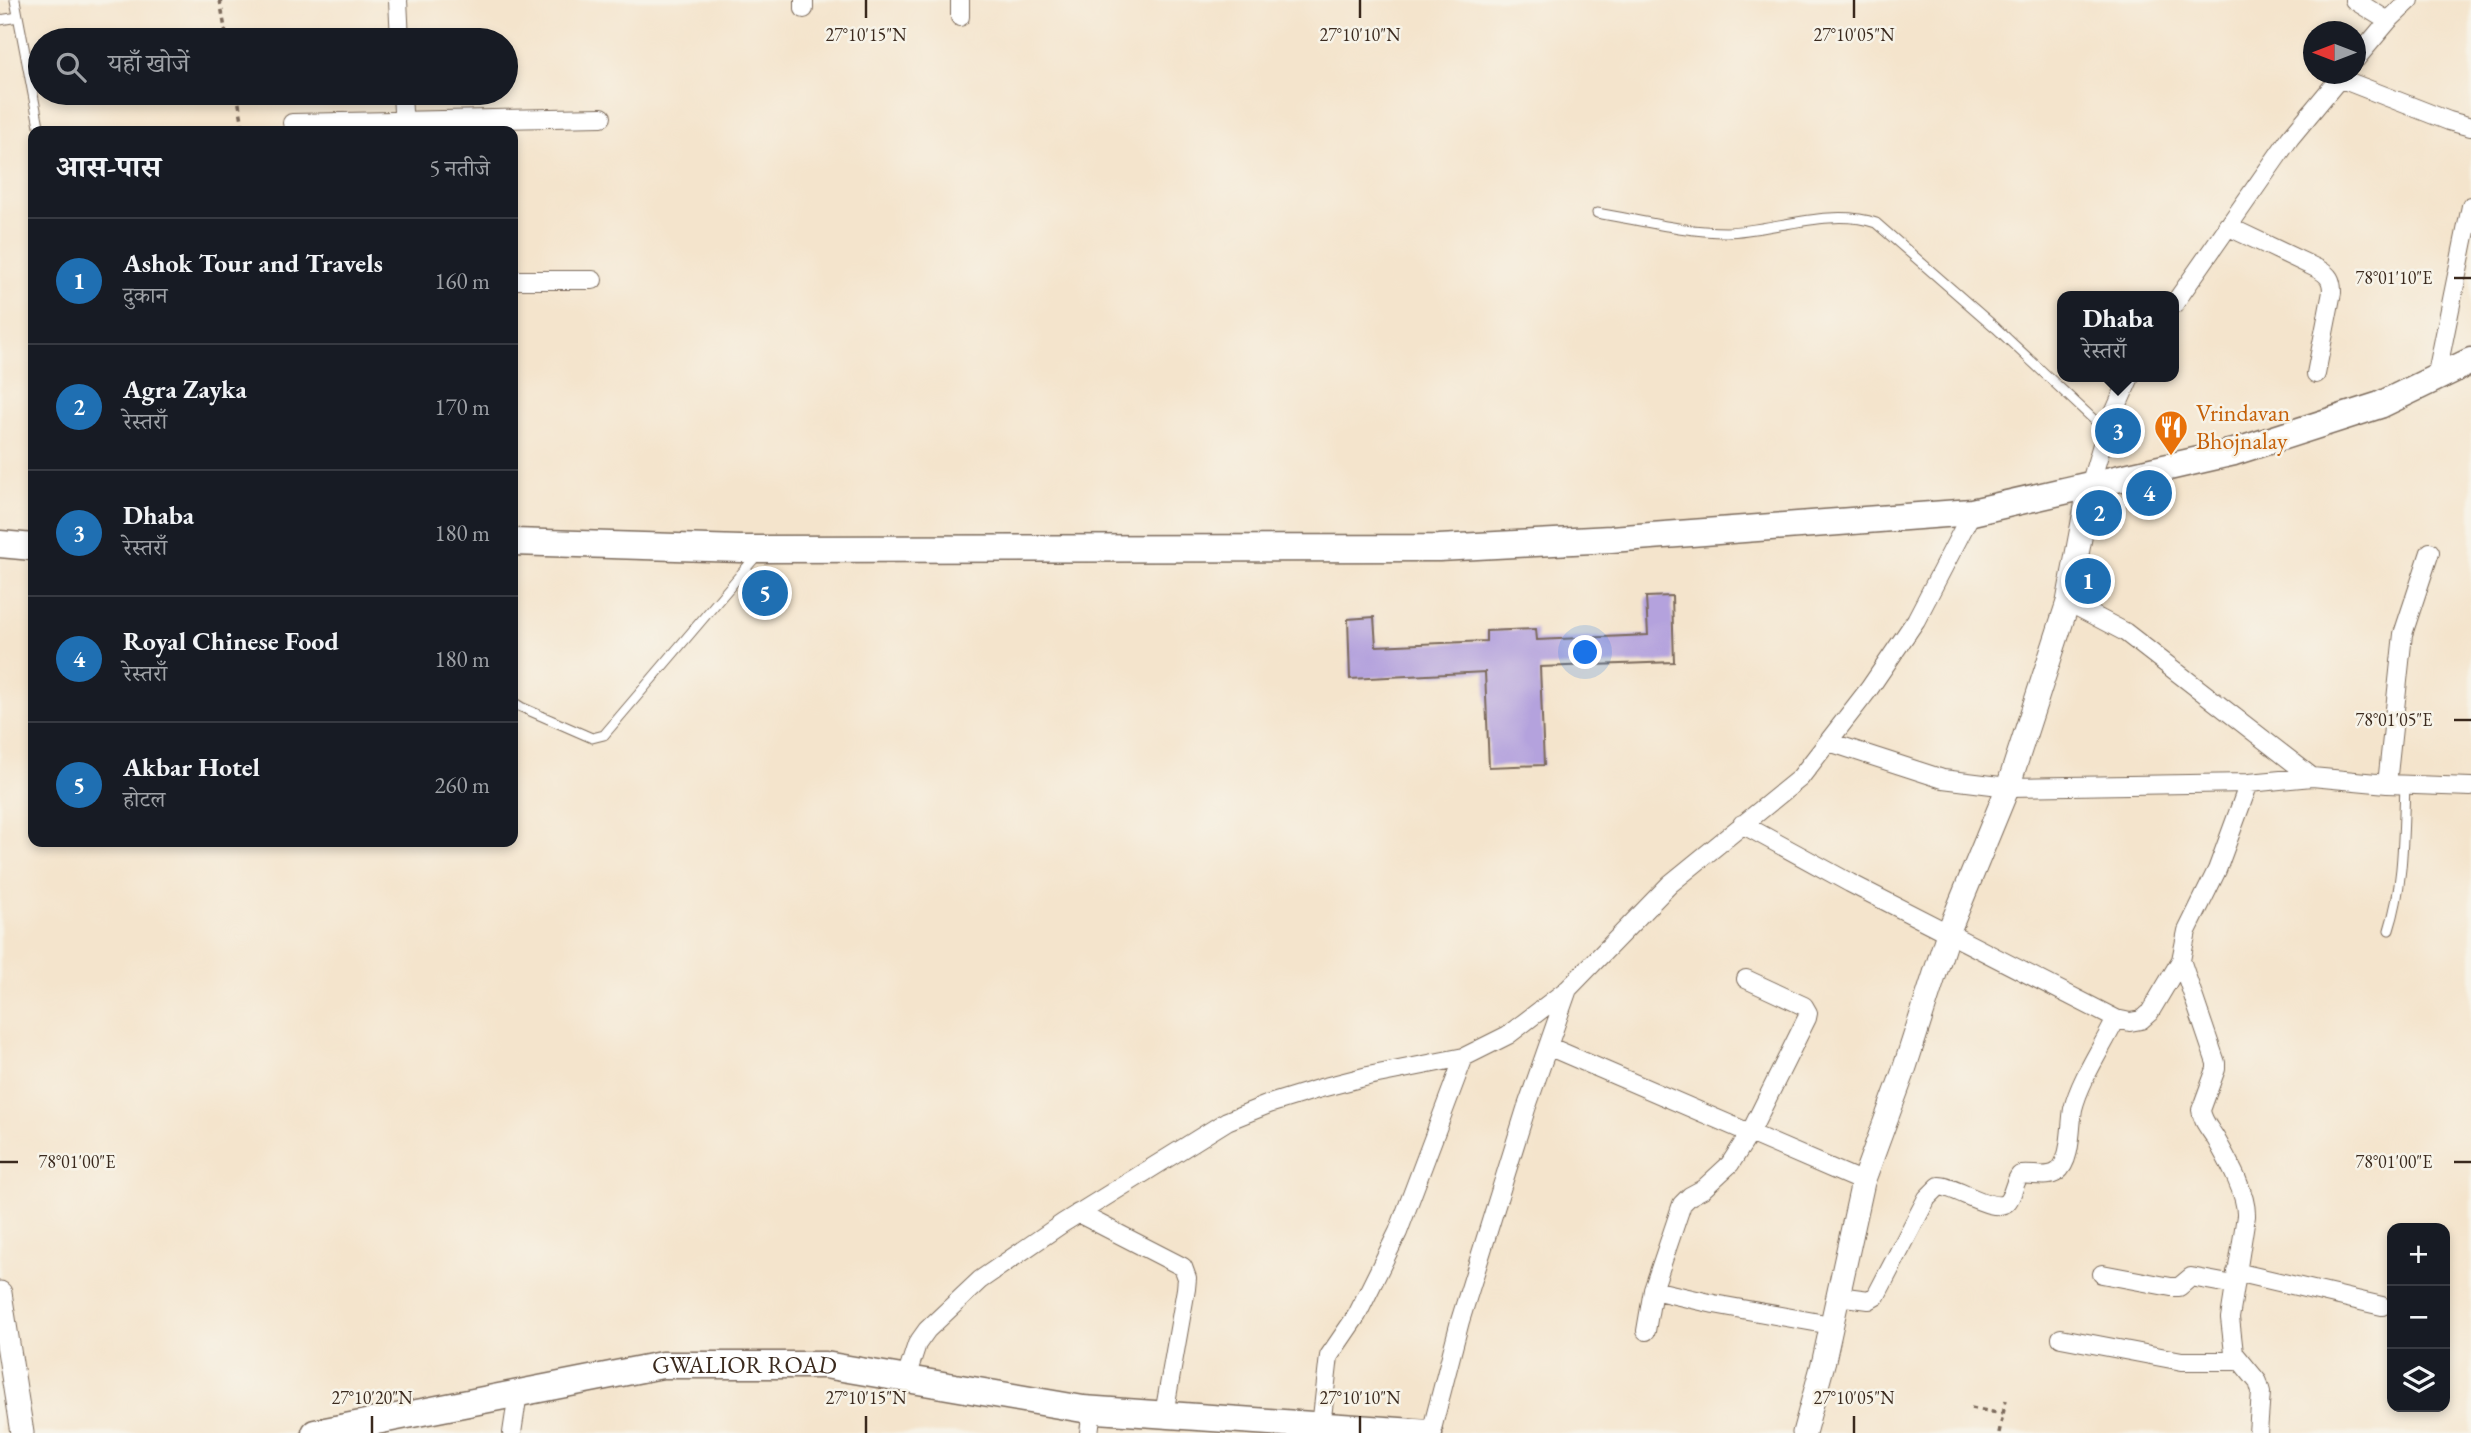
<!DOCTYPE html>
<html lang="hi">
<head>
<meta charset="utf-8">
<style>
	:root { --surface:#171b24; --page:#20242c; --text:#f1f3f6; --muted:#9ea1a6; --line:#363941; --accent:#1f6fb2 }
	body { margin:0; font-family:"EB Garamond","Noto Serif Devanagari",serif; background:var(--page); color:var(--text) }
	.controls { position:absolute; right:21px; bottom:21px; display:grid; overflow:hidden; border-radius:14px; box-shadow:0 4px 10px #0003 }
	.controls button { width:63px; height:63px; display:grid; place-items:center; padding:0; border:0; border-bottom:2px solid var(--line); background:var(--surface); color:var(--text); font:35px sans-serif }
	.compass { position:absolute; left:2303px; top:21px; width:63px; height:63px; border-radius:50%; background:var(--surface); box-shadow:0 4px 10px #0003; rotate:270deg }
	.you { position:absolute; left:1586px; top:653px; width:24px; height:24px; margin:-18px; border:5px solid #fff; border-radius:50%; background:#1a73e8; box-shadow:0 0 0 10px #1a73e833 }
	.badge { display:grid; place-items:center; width:46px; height:46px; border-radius:50%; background:var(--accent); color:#fff; font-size:23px; font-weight:700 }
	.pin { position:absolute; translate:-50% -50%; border:4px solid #fff; box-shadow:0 2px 7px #0006 }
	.popup { position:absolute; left:2057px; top:291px; width:122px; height:91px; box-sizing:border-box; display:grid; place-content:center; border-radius:14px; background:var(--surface); filter:drop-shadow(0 2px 5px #0005); font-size:23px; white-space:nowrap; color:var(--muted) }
	.popup b { font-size:26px; color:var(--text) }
	.popup::after { content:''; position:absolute; left:50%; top:100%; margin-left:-14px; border:14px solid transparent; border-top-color:var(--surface) }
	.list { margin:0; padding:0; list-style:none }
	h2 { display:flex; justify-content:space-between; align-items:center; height:91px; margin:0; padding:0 28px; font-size:30px }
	h2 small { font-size:23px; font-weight:400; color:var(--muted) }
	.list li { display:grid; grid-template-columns:46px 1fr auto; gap:21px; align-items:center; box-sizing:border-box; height:126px; padding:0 28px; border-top:2px solid var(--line) }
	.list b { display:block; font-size:26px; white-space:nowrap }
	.list p { margin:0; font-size:23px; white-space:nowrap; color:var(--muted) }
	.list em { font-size:23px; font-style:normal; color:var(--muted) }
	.icon { flex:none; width:38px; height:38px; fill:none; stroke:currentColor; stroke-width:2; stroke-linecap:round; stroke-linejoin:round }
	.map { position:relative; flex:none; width:2471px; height:1433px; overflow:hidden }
	.search { position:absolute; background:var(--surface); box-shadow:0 4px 10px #0003; left:28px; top:28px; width:490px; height:77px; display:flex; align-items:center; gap:18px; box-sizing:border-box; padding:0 24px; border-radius:38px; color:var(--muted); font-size:26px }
	.panel { position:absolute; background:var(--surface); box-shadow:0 4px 10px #0003; left:28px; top:126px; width:490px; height:721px; border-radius:14px }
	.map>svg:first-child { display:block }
</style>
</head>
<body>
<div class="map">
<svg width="2471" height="1433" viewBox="0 0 2471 1433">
	<rect width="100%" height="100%" fill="#f7f3e8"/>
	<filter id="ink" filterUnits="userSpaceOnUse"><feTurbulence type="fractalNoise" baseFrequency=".0143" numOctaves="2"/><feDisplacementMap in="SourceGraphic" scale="14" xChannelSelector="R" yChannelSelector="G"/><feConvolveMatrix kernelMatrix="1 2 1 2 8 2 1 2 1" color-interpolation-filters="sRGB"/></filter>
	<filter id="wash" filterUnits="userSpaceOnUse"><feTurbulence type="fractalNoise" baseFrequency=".00686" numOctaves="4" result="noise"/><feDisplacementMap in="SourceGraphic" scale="28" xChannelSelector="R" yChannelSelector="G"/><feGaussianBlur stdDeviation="1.57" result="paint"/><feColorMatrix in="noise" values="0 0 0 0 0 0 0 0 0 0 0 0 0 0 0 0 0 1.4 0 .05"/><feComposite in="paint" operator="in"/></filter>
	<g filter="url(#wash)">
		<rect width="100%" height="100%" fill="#f4e4cc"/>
		<g id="blocks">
			<path fill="#b4a2dd" d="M1672,596L1674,662L1540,667L1544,765L1489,767L1485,672L1350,679L1348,619L1374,617L1376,646L1486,641V631L1536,629L1537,640L1648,635L1646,597Z"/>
		</g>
	</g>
	<g filter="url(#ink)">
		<use href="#blocks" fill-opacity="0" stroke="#7c6b5b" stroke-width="2"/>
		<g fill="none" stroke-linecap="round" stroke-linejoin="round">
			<g stroke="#7c6b5b" stroke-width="11">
				<path id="service" d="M15,0L40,131
					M0,20L18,17
					M1597,213C1639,220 1683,232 1726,232C1772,231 1831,207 1876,223L1996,328L2106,431
					M513,702L521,707L592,738L604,735L758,554
					M2389,930C2404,883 2403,834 2405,785"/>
			</g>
			<g stroke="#7c6b5b" stroke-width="20">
				<path id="minor" d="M398,0L400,40
					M960,0V17
					M2354,0L2388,21
					M804,9V0
					M2356,59L2388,21L2410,0
					M2339,78L2449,121L2471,127
					M402,93L404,131
					M292,123L602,117
					M2227,226L2318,269C2329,275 2332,280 2332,292L2316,374
					M513,280H593
					M2174,304L2290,138L2343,74
					M2436,378L2471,206
					M2090,485L2106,431L2130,377
					M2068,602L2125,632L2312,777L2387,784L2471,787
					M1829,742L1943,779L2008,787L2249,783L2312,777
					M2387,784L2403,634L2430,552
					M1742,824L1850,883L2116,1019L2130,1022L2141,1020L2150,1012L2181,960L2187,931L2217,870L2249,783
					M2181,960L2216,1063V1069L2201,1110C2202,1121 2210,1129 2216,1139C2227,1159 2247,1193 2246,1216L2230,1318L2234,1353L2258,1382L2261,1392L2258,1433
					M1550,1047L1863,1182
					M1078,1213L1183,1267L1187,1278L1186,1289L1164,1414
					M2236,1272L2382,1306
					M2102,1274L2171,1287H2179L2191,1277L2234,1285
					M1653,1290L1714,1304L1831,1325
					M1838,1296L1869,1300L1876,1296L1927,1198L1939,1186C1956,1186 1996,1216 2008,1201C2014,1193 2014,1182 2020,1175C2031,1173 2047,1179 2057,1172C2072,1161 2070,1125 2073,1109C2080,1080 2103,1046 2116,1019
					M1646,1331L1653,1290L1682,1204L1690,1196L1703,1189L1730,1164L1750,1133L1807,1018L1808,1013L1804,1006L1746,979
					M2061,1338L2182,1361H2239
					M906,1378L917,1344L927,1330L980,1280L1063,1223L1227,1121L1269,1104L1321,1088L1368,1076L1464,1057L1508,1035L1568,989L1670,884L1800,778L1869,689L1916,620L1972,512
					M1321,1426L1329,1356L1357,1315L1398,1232L1464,1057
					M512,1433L518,1393
					M1089,1433L1092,1409
					M1431,1433L1460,1321L1526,1109L1568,989"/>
			</g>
			<g stroke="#7c6b5b" stroke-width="25">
				<path id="tertiary" d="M0,1293L22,1433
					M1804,1433L1824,1360L1863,1182L1903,1073L1948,933L2008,787L2068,602L2090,485"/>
			</g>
			<g stroke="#7c6b5b" stroke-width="29">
				<g id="secondary">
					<path d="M513,542L741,549L1439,548L1611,539L1972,512L2234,452L2380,405L2471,361"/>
					<path d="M0,544L33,547"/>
					<path id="s1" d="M315,1433L662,1365H825L1083,1409L1429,1433"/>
				</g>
			</g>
			<path stroke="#7c6b5b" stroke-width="3.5" stroke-dasharray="5 5" stroke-linecap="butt" d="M220,0L227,40
				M237,93L244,131
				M1971,1408L2003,1414
				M1999,1433L2006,1400"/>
			<use href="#service" stroke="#fff" stroke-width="9"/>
			<use href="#minor" stroke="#fff" stroke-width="18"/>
			<use href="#tertiary" stroke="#fff" stroke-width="23"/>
			<use href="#secondary" stroke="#fff" stroke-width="26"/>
		</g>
	</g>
	<path fill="none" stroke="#3b2a1e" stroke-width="2.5" d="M866,0V18M1360,0V18M1854,0V18M2454,278H2471M2454,720H2471M0,1162H18M2454,1162H2471M372,1416V1433M866,1416V1433M1360,1416V1433M1854,1416V1433"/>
	<defs>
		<g id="restaurant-pin" transform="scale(1.75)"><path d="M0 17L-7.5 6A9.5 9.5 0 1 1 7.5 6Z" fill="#e8710a" stroke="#f7f3e8"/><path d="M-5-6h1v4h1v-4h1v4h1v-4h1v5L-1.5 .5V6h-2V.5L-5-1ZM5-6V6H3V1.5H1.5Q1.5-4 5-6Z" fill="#fff"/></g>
	</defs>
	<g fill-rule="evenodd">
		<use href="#restaurant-pin" x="2171" y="427"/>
	</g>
	<g text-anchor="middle" stroke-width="5" stroke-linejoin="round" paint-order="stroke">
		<g font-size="24" fill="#c56008" stroke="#f7f3e8" text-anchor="start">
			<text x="2196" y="421">Vrindavan<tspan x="2196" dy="28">Bhojnalay</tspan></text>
		</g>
		<g font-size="24" fill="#3b2a1e" stroke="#f7f3e8">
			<text dy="8" stroke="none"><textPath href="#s1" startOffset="436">GWALIOR ROAD</textPath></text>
		</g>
	</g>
	<g font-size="18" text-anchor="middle" fill="#3b2a1e" stroke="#f7f3e8" stroke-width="5" stroke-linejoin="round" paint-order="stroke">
		<text x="866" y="41">27°10'15"N</text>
		<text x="1360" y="41">27°10'10"N</text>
		<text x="1854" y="41">27°10'05"N</text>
		<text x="2394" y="284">78°01'10"E</text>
		<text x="2394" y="726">78°01'05"E</text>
		<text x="2394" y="1168">78°01'00"E</text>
		<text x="77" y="1168">78°01'00"E</text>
		<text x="372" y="1404">27°10'20"N</text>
		<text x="866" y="1404">27°10'15"N</text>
		<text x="1360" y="1404">27°10'10"N</text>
		<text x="1854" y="1404">27°10'05"N</text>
	</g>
</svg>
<div class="controls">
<button>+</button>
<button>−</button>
<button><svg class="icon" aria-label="layers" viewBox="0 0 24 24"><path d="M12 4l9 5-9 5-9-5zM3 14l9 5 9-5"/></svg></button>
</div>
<svg class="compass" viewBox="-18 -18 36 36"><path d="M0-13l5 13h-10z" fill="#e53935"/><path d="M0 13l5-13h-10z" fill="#9ea1a6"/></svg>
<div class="you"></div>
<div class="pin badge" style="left:2088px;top:581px">1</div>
<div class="pin badge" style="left:2099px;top:513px">2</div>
<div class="pin badge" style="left:2118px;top:431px">3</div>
<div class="popup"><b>Dhaba</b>रेस्तराँ</div>
<div class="pin badge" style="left:2149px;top:493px">4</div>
<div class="pin badge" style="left:765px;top:593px">5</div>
<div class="search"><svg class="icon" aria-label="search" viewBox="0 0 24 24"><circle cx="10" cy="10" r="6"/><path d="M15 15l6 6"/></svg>यहाँ खोजें</div>
<section class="panel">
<h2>आस-पास<small>5 नतीजे</small></h2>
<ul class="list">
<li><span class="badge">1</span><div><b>Ashok Tour and Travels</b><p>दुकान</p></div><em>160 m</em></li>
<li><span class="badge">2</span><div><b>Agra Zayka</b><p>रेस्तराँ</p></div><em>170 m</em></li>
<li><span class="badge">3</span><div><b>Dhaba</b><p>रेस्तराँ</p></div><em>180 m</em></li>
<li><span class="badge">4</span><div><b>Royal Chinese Food</b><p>रेस्तराँ</p></div><em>180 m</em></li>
<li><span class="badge">5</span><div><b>Akbar Hotel</b><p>होटल</p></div><em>260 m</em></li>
</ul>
</section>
</div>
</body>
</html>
